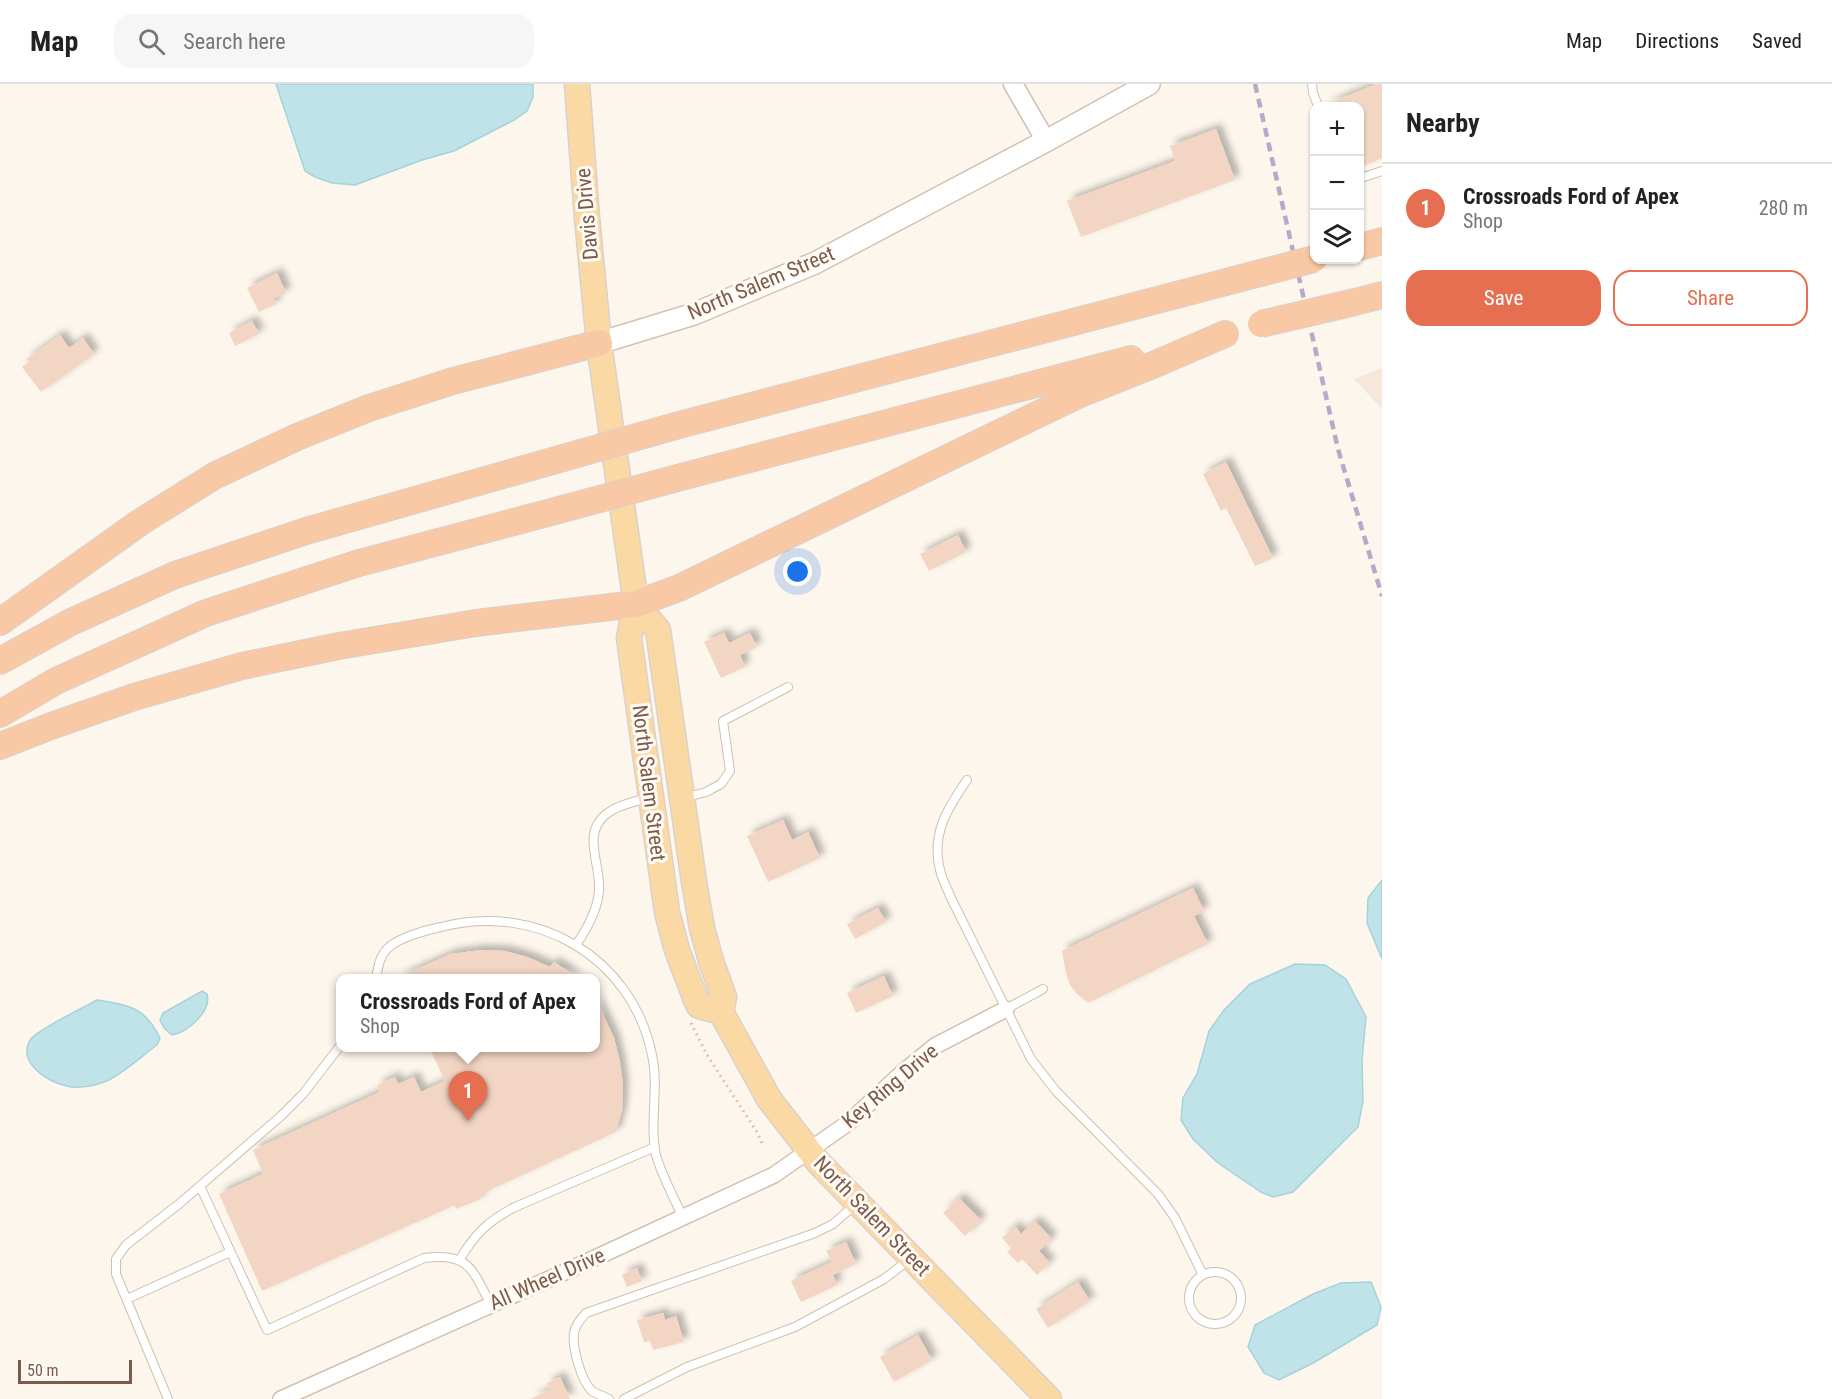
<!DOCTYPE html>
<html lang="en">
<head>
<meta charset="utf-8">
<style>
	:root { --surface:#fff; --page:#f6f6f6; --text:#222; --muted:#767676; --line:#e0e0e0; --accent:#e76f51 }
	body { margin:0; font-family:"Roboto Condensed",sans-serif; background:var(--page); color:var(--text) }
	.controls { position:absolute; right:18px; top:18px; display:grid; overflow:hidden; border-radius:12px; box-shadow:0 2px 4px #0004 }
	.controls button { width:54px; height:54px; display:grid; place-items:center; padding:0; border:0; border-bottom:2px solid var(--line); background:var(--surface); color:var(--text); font:30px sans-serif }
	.scale { position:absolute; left:18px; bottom:15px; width:114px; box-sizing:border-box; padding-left:6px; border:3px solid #7a5c4d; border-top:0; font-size:16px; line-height:21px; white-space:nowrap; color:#7a5c4d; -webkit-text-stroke:4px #fffaf3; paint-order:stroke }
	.you { position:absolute; left:798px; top:488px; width:21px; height:21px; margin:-15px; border:4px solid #fff; border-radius:50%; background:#1a73e8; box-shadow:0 0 0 9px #1a73e833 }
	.badge { display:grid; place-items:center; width:39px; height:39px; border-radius:50%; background:var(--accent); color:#fff; font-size:20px; font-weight:700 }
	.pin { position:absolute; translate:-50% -50px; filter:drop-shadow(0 2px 3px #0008) }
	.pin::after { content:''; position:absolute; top:32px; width:21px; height:18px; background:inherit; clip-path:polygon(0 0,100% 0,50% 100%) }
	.popup { position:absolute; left:336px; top:890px; width:264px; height:78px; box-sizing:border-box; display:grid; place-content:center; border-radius:12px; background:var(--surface); filter:drop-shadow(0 2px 4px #0005); font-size:20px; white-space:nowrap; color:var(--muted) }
	.popup b { font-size:22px; color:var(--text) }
	.popup::after { content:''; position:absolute; left:50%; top:100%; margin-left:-12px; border:12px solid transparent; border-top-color:var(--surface) }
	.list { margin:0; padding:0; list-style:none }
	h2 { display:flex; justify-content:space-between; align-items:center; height:78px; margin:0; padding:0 24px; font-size:26px }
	h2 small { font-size:20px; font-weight:400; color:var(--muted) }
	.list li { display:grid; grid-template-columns:39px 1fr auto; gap:18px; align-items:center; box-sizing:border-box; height:90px; padding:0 24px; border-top:2px solid var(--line) }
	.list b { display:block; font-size:22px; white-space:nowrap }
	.list p { margin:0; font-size:20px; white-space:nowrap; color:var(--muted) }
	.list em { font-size:20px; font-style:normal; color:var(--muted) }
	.actions { display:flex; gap:12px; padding:18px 24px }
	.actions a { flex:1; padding:14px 0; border:2px solid var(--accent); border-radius:18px; text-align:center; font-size:21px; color:var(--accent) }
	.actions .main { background:var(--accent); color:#fff }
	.icon { flex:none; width:33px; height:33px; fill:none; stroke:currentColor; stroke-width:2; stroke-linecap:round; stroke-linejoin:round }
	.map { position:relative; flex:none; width:1382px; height:1315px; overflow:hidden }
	header { display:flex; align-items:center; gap:36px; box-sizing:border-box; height:84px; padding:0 30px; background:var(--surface); border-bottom:2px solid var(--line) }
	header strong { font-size:28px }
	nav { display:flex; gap:33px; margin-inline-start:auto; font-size:21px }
	.search { width:420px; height:54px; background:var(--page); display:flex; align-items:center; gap:15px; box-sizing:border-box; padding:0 21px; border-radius:18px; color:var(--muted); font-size:22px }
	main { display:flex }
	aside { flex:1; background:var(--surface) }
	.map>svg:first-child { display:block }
</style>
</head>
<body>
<header>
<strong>Map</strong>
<div class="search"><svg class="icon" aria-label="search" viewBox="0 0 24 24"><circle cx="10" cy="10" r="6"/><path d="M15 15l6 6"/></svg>Search here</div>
<nav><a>Map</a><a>Directions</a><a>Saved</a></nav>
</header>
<main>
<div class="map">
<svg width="1382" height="1315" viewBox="0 0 1382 1315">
	<defs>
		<filter id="shadow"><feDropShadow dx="5.5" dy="-5.5" stdDeviation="3" flood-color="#0004"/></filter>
	</defs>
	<rect width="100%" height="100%" fill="#fdf6ec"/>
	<path fill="#f5e8da" d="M1382,284V325L1354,295Z"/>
	<path fill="#bfe3e8" stroke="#a5d3da" stroke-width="1.5" d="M276,0H533V13L527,27L514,36L454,67L422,76L355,101L332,99L315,93L305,87Z
		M1382,796V875L1367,839L1368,814Z
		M1295,880L1325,881L1346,895L1366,933L1362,976L1363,1017L1358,1043L1293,1108L1273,1113L1261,1108L1218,1079L1193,1055L1181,1036L1183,1014L1197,990L1209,947L1224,926L1250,900Z
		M202,907L207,910C212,927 188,948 172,951L164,944L160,936L163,929Z
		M97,916C129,921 145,923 160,954L157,961C143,971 119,993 104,998C94,1002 77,1005 67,1002C48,998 17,979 30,956C35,947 86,922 97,916Z
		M1371,1198L1381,1223L1377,1241L1315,1278L1279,1296L1264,1289L1248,1263L1255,1241L1313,1210L1341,1199Z"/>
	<path fill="#f3d5c3" filter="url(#shadow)" d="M1376,0H1382V74L1362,83L1359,76V22H1324Z
		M1216,45L1235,96L1081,153L1067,117L1175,77L1170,62Z
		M277,189L286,209L274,214L276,220L259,228L247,204Z
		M252,237L259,250L235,262L229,249Z
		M60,251L69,264L83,254L94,270L41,308L22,283L29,278L27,275Z
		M1226,378L1273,474L1255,482L1226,424L1221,427L1203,390Z
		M958,451L966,468L929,487L920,470Z
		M724,549L729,559L750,549L757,563L740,571L745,583L721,594L704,558Z
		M783,736L792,756L808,748L820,774L768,798L747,752Z
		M1193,804L1204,827L1194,832L1208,860L1088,919L1077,910L1070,901L1066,889L1062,867Z
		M878,824L886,838L855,855L847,840Z
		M481,866L505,867L527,873L550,883L554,878L578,894H397L451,870Z
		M884,892L893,912L856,929L847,909Z
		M596,916L614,954L620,978L623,1001L622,1026L616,1048L479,1111L481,1115L456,1125L455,1121L262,1207L219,1110L263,1090L253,1066L380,1008L377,1001L395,993L398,1000L414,993L421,1008L445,997L429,963H596Z
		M959,1114L981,1136L965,1152L943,1129Z
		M1035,1137L1052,1155L1039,1167L1050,1179L1037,1191L1022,1175L1018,1179L1007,1168L1011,1164L1002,1154L1015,1142L1021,1150Z
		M846,1158L856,1180L833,1191L837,1201L801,1218L791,1197L832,1178L826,1167Z
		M637,1184L642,1197L627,1203L622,1191Z
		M1078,1198L1090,1217L1048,1244L1036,1225Z
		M663,1229L665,1236L676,1232L684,1258L653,1266L650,1257L644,1258L637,1236Z
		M918,1251L932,1276L894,1298L880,1273Z
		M560,1293L570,1315H530L550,1306L547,1299Z"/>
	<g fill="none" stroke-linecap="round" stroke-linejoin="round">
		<g stroke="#d1beb0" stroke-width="10">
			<path id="service" d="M1312,0L1313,9L1318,22
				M1360,91L1364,93L1382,87
				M967,696C947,725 931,750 940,786C942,795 947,804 950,812L1031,975L1056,1007L1158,1110L1175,1134L1203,1191
				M687,713L706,708L721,700L730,687L723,637L788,603
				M576,861C587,845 598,826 599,806C600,791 595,778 594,764C589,728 622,720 649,714
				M376,894C378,885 379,873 387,865C397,854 426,846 441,843C537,818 632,873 652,971C659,1003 650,1035 655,1067C659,1087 675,1115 683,1134
				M1006,925L1043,905
				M200,1102L267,1246L424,1174C469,1168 472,1185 491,1221
				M460,1175C475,1150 488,1137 515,1123L655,1063
				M1189 1214a26 26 0 1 1 52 0a26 26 0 1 1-52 0Z
				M127,1215L230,1168
				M168,1315L116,1190V1175L126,1161L179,1120L281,1032L303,1010L340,962
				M609,1315C604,1312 596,1310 592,1307C581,1297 572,1263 574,1249C575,1241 581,1235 586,1229L815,1149L833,1140L856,1120
				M624,1315L687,1283L795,1243L884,1195L910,1175"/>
		</g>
		<g stroke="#d1beb0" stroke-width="18">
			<path id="minor" d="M281,1315L567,1187L774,1091L848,1039L903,988L935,962L1006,925"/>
		</g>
		<g stroke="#d1beb0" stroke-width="21">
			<path id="tertiary" d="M1013,0L1046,57"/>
		</g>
		<g stroke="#d6c0b0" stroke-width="24">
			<path id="secondary" d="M599,259L694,230L815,179L1046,57L1149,0"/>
		</g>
		<g stroke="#dad1cd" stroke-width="27">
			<path id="primary" d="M577,0L587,134L599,259L636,520L629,554L667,828L677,866L696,916L699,922L721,928
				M636,520L658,546L694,798L702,844L711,877L724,913L721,928L769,1015L818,1078L1049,1315"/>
		</g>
		<g stroke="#dad1cd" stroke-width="28">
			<path id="trunk" d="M1360,163L1382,157
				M1355,218L1382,211
				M679,341L1249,192
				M685,392L1131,275
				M0,538L142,437L214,392L297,353L369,324L453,297L599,259
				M0,577L71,538L175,491L306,447L563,374
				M0,630L56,597L206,529L359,479L570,423
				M0,662L51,642L134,613L242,582L339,562L476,539L636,520L679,504L1080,310L1153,281L1225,250"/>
		</g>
		<path stroke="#d9b8a5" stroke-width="3" stroke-dasharray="1.5 4.5" stroke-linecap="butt" d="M691,939L707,971L757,1048L763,1061"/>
		<use href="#service" stroke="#fff" stroke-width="8"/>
		<use href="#minor" stroke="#fff" stroke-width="15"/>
		<use href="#tertiary" stroke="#fff" stroke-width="18"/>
		<use href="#secondary" stroke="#fff" stroke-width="21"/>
		<use href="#primary" stroke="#fbd9a5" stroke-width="24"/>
		<use href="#trunk" stroke="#f9c8a4" stroke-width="26"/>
		<path stroke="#b9a8c9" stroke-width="4.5" stroke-dasharray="9 6" stroke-linecap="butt" d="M1255,0L1338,365L1382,512"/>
		<g stroke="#dad1cd" stroke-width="28" stroke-linecap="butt">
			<path id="trunk-bridge" d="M1249,192L1314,175
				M1261,240L1355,218
				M563,374L679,341
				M570,423L685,392"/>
		</g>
		<use href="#trunk-bridge" stroke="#f9c8a4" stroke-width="26"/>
	</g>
	<g text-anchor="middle" stroke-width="6" stroke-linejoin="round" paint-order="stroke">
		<g font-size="21" fill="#7a5c4d" stroke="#fffaf3">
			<text transform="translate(587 130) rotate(-95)" y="7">Davis Drive</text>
			<text transform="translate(761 199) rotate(-23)" y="7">North Salem Street</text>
			<text transform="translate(649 699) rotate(83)" y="7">North Salem Street</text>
			<text transform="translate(890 1002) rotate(-40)" y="7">Key Ring Drive</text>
			<text transform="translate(872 1132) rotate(46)" y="7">North Salem Street</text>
			<text transform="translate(547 1195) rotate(-24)" y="7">All Wheel Drive</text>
		</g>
	</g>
</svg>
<div class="controls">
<button>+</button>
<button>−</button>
<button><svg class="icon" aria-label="layers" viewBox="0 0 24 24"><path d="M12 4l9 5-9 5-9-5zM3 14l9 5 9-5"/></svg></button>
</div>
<div class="scale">50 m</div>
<div class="you"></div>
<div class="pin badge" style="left:468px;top:1037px">1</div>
<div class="popup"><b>Crossroads Ford of Apex</b>Shop</div>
</div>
<aside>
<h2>Nearby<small></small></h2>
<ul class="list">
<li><span class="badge">1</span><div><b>Crossroads Ford of Apex</b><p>Shop</p></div><em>280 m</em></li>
</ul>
<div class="actions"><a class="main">Save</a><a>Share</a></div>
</aside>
</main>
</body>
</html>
